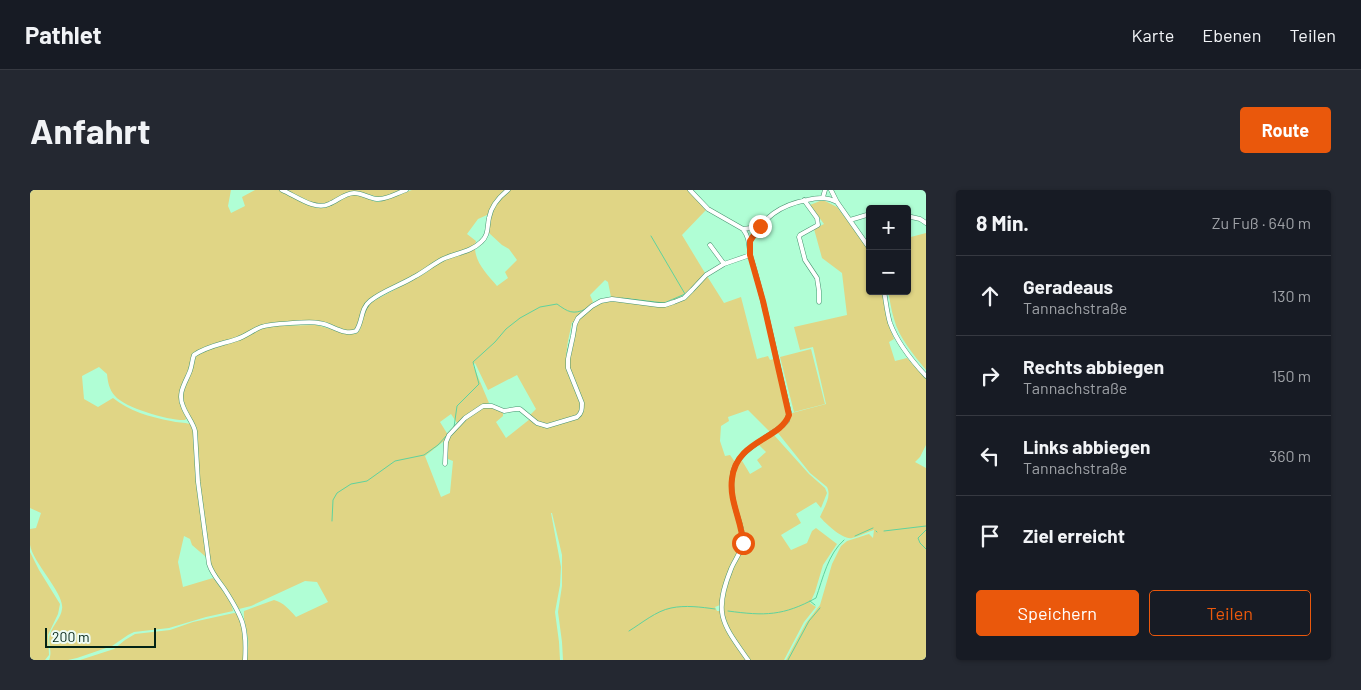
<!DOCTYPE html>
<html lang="de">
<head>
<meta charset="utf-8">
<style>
	:root { --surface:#171b24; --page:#242831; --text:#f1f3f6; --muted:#9ea1a6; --line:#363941; --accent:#ea580c }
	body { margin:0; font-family:Barlow,sans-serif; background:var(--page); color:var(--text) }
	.controls { position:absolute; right:15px; top:15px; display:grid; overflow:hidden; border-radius:5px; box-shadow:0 1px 4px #0004 }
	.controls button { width:45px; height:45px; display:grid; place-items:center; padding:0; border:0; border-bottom:1px solid var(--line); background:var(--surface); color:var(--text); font:25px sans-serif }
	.scale { position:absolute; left:15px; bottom:12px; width:111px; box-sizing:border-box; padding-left:5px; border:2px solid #032315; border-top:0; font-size:14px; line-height:18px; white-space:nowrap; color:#032315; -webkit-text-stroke:4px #edfbf3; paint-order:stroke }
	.stop { position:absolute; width:15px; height:15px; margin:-11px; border:4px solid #ea580c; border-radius:50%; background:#fff }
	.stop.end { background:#ea580c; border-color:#fff; box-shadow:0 1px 5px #0008 }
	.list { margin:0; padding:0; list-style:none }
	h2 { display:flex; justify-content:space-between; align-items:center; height:65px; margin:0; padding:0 20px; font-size:21px }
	h2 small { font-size:16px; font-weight:400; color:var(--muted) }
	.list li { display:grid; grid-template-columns:32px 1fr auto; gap:15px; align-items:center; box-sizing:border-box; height:80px; padding:0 20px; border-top:1px solid var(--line) }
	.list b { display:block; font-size:19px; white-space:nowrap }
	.list p { margin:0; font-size:16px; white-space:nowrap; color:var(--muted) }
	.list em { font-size:16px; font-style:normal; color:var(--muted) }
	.actions { display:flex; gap:10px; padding:15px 20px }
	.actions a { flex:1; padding:11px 0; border:1px solid var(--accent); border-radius:5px; text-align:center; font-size:18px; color:var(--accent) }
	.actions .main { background:var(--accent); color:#fff }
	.icon { flex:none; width:28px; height:28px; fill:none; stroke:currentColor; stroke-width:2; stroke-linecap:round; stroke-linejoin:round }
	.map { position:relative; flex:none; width:896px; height:470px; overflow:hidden; border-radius:5px }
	header { display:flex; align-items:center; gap:30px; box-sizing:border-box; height:70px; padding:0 25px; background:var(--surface); border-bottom:1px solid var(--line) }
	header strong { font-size:24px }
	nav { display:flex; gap:28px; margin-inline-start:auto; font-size:18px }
	.intro { display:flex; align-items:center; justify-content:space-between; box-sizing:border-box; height:120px; padding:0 30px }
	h1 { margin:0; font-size:35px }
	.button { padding:12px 22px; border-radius:5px; background:var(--accent); color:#fff; font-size:18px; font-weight:700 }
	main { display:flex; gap:30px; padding:0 30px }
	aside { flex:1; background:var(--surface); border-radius:5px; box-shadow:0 1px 4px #0004 }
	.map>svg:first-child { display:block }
</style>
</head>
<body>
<header>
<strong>Pathlet</strong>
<nav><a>Karte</a><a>Ebenen</a><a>Teilen</a></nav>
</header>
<div class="intro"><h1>Anfahrt</h1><a class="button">Route</a></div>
<main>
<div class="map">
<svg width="896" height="470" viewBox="0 0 896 470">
	<rect width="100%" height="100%" fill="#b0fed5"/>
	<path fill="#e0d585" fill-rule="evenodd" d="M0,0H201L198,16L201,23L215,16L212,7L225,0H249L282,16L288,18L299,16L321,5H332L343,11L349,12L382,0H658L676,20L652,45L675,83C662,98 650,112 629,114L581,107L578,92L575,90L560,105L563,112L547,127L544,133L542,132C539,148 535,159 537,175C538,192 557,207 549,224C535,232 509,241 500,225L506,219L487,185L458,200L445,173L443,175L459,213L449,216L427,233L421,224L410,232L418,245L414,251L395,266L411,307L420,303L423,271L418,269L417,250C424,240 446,217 457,217C463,216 468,220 473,222V226L466,232L476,248L500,229C518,242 528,234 547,228C553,224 554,220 554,213L539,178V169L547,134L550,129L562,118L572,113L582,111H592L636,117L657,108L677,86L694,113L711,107L727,169L738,166L740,170L744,169L757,223L756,231L740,242L718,220L698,227L699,231L691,236L690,251L695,266L700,265L705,272L702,279L700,289L701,305L710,339L711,353L695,391L690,415L685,417L687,421H690C693,440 706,454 717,470H533L532,452L528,422L532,396V365L522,323H521L531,377L530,395L525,422L529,452L530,470H217C217,463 219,456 218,449C217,440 213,431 214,421L244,410C254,413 259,419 266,427L298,412L287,392L275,391L221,416L209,419L196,398L183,380L180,373L169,292L167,241C164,231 156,223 153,213C150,202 159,190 162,180C163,176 164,172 165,168L163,166L149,206C149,214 153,221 157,228L155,230C140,231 95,218 85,206C79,199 78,193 77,184L69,177L52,186L54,209L68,217L83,208C99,221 120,227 141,231C147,233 154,232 160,234L162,237L164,242L166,292L176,367L162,355L160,349L154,346L148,372L153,397L183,388C191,398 201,409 203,421L176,427L139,438L104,442L98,445L82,456L47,468L38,470H19C23,461 17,452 20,444C23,435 31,428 32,419C35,404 3,373 0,355C0,350 0,344 0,339L6,338L11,323L0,318ZM462,20L459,43L472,55L479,59L487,70L475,82L478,88L467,96C458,85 446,74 445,59L408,73L397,82L340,113L334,122L330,140L325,144H320L286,135L243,136L233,138L224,142V138L231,135L287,131L298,133L316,141L323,140L326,138L329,133L331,121L334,115L343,107L385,85L413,67L428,62L445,55L446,51L437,44L448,29L457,25Z
		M256,0H371L356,6L348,7L326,1L293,15L283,13Z
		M790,11H795L807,17L837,56L840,63V101H852L858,132L864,149L859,152L865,171L877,168L896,189V255L890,267L885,272L896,278V470H756L776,433L790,415L802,374L811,356L817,351L839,344L843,348L844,340C837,342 830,346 822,348C813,350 796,334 790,327C794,317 802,307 797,297L780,283L748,243V241L759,232L762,223L796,214L783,157L770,160L764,137L817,125L812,83L792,68L784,39L794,34L780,15Z
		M896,43V180C884,165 869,148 864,129C861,120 860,110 858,101H877V48Z
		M781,159L795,214L764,222L750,167Z
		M742,244L744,245L779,284L795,298L797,303L791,318L786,312L766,324L771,333L751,345L761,360L777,353L782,341L786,338L807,354L793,375L785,402L780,413L786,417L774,432L754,470H720L699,440L693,421V410L698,391L703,376L713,357L704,305L703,289L704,281L711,269L720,284L732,277L727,270L736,262L728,254Z
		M0,362L9,380L30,414L28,424L18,445L19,465L15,470H0Z
		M204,423L208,424C214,440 214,452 214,470H50L84,459L95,450L105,444L140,440L163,432Z"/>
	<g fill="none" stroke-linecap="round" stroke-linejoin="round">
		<path stroke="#5fd29d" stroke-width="1" d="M592,108L634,113L655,104L621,46
			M542,143L543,133L549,125
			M537,163L540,150
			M419,242L424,237L427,216L449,194L443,172L465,152L476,139L490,128L510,117L527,114C538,122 543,125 556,119
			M302,331L303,310L307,303L321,294L337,291L365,271L394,265L408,255L417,245
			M896,340L888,348L890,353L896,359
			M846,341L847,342
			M854,341L896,336
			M825,346L843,338
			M780,411L785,415
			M698,421C735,426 753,426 786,408C793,388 798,364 814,350
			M599,441C612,433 626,421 641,418C655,415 671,417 685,419
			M758,470L779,431L790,418"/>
		<g stroke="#489470" stroke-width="5">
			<path id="minor" d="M252,0C266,6 285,21 299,14C307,11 315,3 324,3C332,3 339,8 347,9C356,10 367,3 376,0
				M660,0L678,19L713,39
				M801,0L807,12L840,59
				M793,7L795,0
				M774,10L787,28L788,35L770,45L769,47L775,70L787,88L789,101V112
				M877,26L890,29L896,33
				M820,30L840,24
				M713,39C721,50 718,57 721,68C737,119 746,171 759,222L757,231L752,236C715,262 691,269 706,321C709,331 714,343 712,354C711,363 704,371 701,379C683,424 692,433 718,470
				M713,39L728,37
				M720,51C734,27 750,15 777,10C789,7 797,7 807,12
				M680,55L694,74
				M854,101C856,112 857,123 860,133C867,152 882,171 896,186
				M415,274L416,252L419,245L435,228L453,216H462L474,221L486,219H490L507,233L517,236L547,227C552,223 552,219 552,213L538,178V169L543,146L545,134L548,128L562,116L571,111L582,109L628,115H635L644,112L654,108L662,100L676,85L694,74L720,65
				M215,470C217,437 213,428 195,400C189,391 182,384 179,374L168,292L165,241C163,232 156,225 153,216C147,203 156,192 160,181C162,176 162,170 164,165C177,156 192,154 207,149C216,146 223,140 231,137C239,134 281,131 289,133C301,134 313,146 326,141C333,132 330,119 340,111C352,101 371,95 384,87C394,82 403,74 413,69C426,63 441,62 451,52C459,45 457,37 459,28C461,16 469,7 478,0"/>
		</g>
		<use href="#minor" stroke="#fff" stroke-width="4"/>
	</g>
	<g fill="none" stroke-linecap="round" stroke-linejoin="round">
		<path stroke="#ea580c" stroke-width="6" d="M713,353C712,331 699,311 702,289C706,250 750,250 759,225L733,111L720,65V51L730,36"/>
	</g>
</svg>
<div class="controls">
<button>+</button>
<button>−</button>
</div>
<div class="scale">200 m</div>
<div class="stop" style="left:713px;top:353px"></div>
<div class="stop end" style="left:730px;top:36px"></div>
</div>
<aside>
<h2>8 Min.<small>Zu Fuß · 640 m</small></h2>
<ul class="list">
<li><svg class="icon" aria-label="ahead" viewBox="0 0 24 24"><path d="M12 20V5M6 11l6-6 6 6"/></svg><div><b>Geradeaus</b><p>Tannachstraße</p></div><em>130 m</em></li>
<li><svg class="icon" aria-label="right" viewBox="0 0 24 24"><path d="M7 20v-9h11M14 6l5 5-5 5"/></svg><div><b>Rechts abbiegen</b><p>Tannachstraße</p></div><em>150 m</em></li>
<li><svg class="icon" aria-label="left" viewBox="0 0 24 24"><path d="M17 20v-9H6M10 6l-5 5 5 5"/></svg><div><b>Links abbiegen</b><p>Tannachstraße</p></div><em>360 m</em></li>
<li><svg class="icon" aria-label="arrive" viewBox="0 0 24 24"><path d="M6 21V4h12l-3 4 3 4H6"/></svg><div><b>Ziel erreicht</b></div></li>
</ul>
<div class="actions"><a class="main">Speichern</a><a>Teilen</a></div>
</aside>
</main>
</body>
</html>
